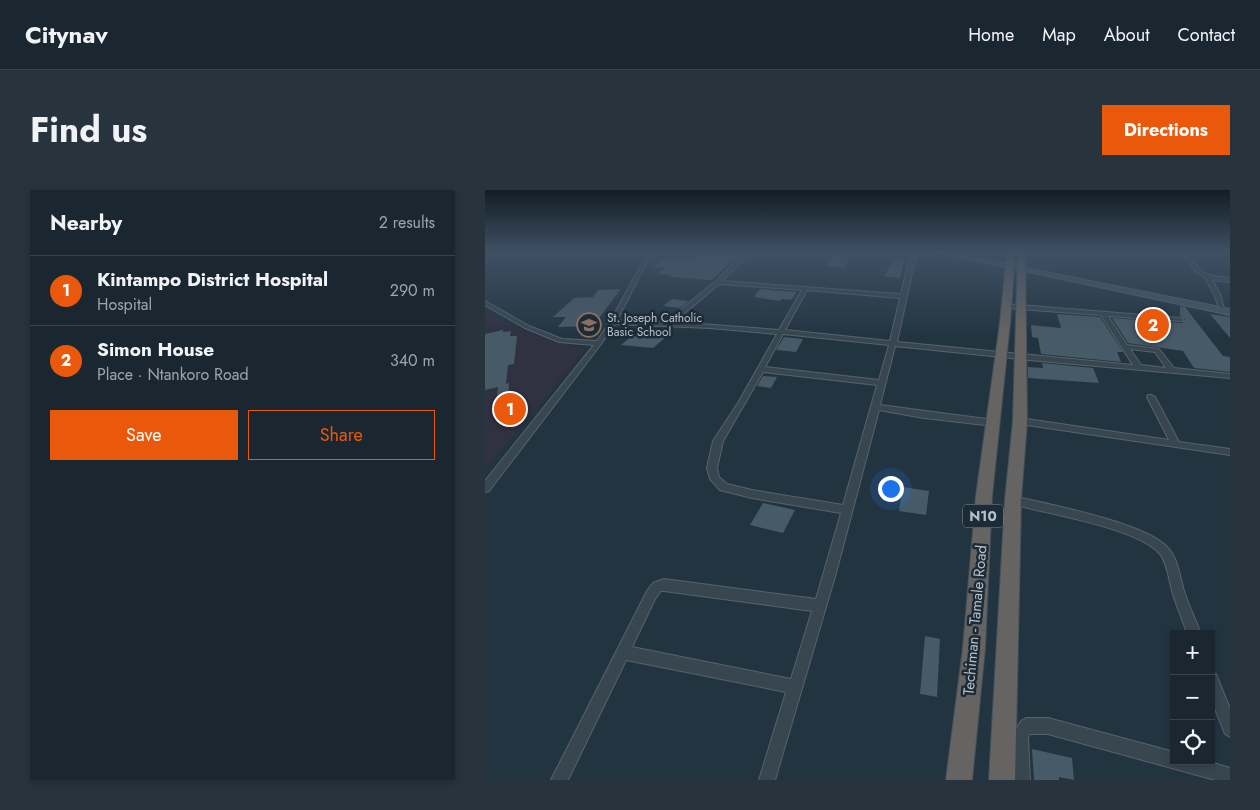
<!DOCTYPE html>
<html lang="en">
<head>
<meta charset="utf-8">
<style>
	:root { --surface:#1a2731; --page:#27333d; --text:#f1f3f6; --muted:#9fa5ab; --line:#38444d; --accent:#ea580c }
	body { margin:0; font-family:Jost,sans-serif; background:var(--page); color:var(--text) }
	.controls { position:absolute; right:15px; bottom:15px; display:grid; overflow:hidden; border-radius:0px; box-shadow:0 2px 8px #0003 }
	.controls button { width:45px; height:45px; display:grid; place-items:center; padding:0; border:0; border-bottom:1px solid var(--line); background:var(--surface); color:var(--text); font:25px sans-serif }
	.you { position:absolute; left:405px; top:298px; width:18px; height:18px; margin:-12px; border:4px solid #fff; border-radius:50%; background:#1a73e8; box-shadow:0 0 0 8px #1a73e833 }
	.badge { display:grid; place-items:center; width:32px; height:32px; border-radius:50%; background:var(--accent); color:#fff; font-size:16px; font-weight:700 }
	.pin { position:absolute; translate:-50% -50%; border:2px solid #fff; box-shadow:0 1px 5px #0006 }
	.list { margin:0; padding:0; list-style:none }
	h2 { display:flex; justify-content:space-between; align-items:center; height:65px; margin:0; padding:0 20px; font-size:21px }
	h2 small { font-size:16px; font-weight:400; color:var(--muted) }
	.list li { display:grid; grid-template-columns:32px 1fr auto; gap:15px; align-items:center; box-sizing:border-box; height:70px; padding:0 20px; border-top:1px solid var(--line) }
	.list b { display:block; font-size:19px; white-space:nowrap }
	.list p { margin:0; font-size:16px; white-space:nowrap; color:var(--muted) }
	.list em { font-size:16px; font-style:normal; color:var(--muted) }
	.actions { display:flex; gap:10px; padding:15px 20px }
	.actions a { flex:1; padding:11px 0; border:1px solid var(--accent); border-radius:0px; text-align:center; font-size:18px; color:var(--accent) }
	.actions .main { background:var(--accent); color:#fff }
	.icon { flex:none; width:28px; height:28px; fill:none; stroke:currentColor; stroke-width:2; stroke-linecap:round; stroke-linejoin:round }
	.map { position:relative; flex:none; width:745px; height:590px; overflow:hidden; border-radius:0px }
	header { display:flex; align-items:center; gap:30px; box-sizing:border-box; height:70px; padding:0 25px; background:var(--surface); border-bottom:1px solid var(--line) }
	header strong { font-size:24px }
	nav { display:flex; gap:28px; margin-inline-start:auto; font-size:18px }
	.intro { display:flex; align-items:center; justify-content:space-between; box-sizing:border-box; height:120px; padding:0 30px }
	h1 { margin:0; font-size:35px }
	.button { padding:12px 22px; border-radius:0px; background:var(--accent); color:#fff; font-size:18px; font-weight:700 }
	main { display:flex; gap:30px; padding:0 30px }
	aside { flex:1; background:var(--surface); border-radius:0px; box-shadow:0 2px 8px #0003 }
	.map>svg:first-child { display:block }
</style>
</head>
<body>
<header>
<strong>Citynav</strong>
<nav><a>Home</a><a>Map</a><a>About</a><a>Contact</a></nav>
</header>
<div class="intro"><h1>Find us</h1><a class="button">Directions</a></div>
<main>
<aside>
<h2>Nearby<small>2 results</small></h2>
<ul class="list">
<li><span class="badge">1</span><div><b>Kintampo District Hospital</b><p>Hospital</p></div><em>290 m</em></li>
<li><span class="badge">2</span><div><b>Simon House</b><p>Place · Ntankoro Road</p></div><em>340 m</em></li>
</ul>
<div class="actions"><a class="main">Save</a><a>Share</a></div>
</aside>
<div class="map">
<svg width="745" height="590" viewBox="0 0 745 590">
	<rect width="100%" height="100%" fill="#233441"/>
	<path fill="#303141" d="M0,121L34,140L100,160L0,279Z"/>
	<path fill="#475a67" d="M212,62L255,63L227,90L185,87L187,85L172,84L181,77L168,78L177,69H204Z
		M351,63L365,64L360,78L340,76Z
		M410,67L420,68L415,88L399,86Z
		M136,99L108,136L73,137L81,127H68L89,108L108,107L113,100Z
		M275,99L299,101L312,102L306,110L297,109L295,111L269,107Z
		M187,109L204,111L195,118L178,116Z
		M695,116L700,117L738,166L745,167V182L709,178L698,161L643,153L627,128L698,133L700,129L695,126Z
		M572,124L615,127L638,162H632L636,172L556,164L553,148L547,147L546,135L576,138Z
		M725,124L745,127V148Z
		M18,140V142L26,141L25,146H32L31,155L29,174L23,175L21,194L24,193L23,216L19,217V220L10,222L13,197L0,200V144Z
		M148,145L165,148L168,145L181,147L168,158L136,155Z
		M299,147L318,149L311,162L291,160Z
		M557,173L608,178L614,193L543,188V177L558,178Z
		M278,186L292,187L286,198L272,196Z
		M418,297L444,301L441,325L414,321Z
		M278,313L310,320L298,343L265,335Z
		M440,446L455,449L452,507L435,504Z
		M547,559L587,568L589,590L574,587V590H549Z"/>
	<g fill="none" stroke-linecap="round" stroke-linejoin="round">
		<g stroke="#56636e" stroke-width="2">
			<path id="minor" d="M163,62H167L132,130L181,132L231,91L259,63L258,62L279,63L277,64H264L237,91L416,104L423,74L430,62H434L429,74L412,152L648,175L616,125L522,118L519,116L522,114L696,128L698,129V131L623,126L642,155L674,159L689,178L745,184V188L544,170L410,156L395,215L509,230L513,233L509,236L439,228L394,220L351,383L290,590H274L301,502L141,470L83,590H66L162,401L168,393L179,389L331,409L356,323L267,308L235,300L225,289L222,278L228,251L253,213L292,144L225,138L130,134L116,154L4,301L0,302V291L109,155L74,152L40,138L0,115V111L44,136L77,149L112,151L125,132ZM234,94L317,100L294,140L189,132ZM322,100L415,108L405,151L300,140ZM298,144L404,155L394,190L280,177ZM645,159L670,162L681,178L656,175ZM278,182L392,195L358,315L267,300L242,294L234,287L232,278L238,251ZM176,401H179L327,421L306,489L147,457L170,409Z
				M696,62H700C717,83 717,86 745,88V92L727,90L735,104L740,122L735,121L729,104L720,88L711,82Z
				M663,205H666L670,207L694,252L745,259V265L535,234L531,231L535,228L684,250L662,207Z
				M528,306C562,314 662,333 683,358C694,370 695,390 700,404C705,418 711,431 716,444H702C698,430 692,418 688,404C684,392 683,374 675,364C652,337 560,324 524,313L523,310L524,307Z
				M726,482L731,484L745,519V547L740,544L726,509Z
				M541,528H563L689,562V571H722L745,578V590H730L563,544H545L543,548L545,590H529L527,547L536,531Z"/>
		</g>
		<g stroke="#56636e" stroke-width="2">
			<path id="secondary" d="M450,62H462L745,119V125Z"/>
		</g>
		<g stroke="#43505b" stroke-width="2">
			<path id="trunk" d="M522,62H530L525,133L507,306L500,458L487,590H461L478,458L491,306L515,133Z
				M533,62L540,63L542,231L536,310L530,590H504L520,310L528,231Z"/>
		</g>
		<use href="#minor" fill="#384650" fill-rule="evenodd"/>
		<use href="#secondary" fill="#455564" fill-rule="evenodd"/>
		<use href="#trunk" fill="#666462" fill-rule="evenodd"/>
	</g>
	<linearGradient id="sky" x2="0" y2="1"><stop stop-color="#131d24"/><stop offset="0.43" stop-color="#3f5065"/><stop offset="1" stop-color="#3f5065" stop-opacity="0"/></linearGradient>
	<rect width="745" height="145" fill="url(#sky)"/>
	<defs>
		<g id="school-ring" transform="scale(1.25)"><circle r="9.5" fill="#1d2b36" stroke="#8d6e63" stroke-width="1.5"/><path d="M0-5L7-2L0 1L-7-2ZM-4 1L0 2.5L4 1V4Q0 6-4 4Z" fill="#8d6e63"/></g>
	</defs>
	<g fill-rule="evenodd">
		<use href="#school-ring" x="104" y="135"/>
	</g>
	<g text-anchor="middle" stroke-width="5" stroke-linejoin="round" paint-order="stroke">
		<g font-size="12" fill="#b4c0cb" stroke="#1d2b36" text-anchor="start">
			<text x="122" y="132">St. Joseph Catholic<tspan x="122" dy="14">Basic School</tspan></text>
		</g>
		<rect fill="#1d2b36" stroke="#87939e" stroke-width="1" x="478" y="314.5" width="40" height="23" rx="4"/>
		<g font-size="14" font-weight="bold" fill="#b4c0cb">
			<text x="498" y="331">N10</text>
		</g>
		<g font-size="15" fill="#b4c0cb" stroke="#1d2b36">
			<text transform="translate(490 430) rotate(-85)" y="5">Techiman - Tamale Road</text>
		</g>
	</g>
</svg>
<div class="controls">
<button>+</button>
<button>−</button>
<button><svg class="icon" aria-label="locate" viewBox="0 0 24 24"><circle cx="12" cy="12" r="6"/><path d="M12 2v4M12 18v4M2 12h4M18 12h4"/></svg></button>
</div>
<div class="you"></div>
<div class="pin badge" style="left:25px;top:219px">1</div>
<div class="pin badge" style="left:668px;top:135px">2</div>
</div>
</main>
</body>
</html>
